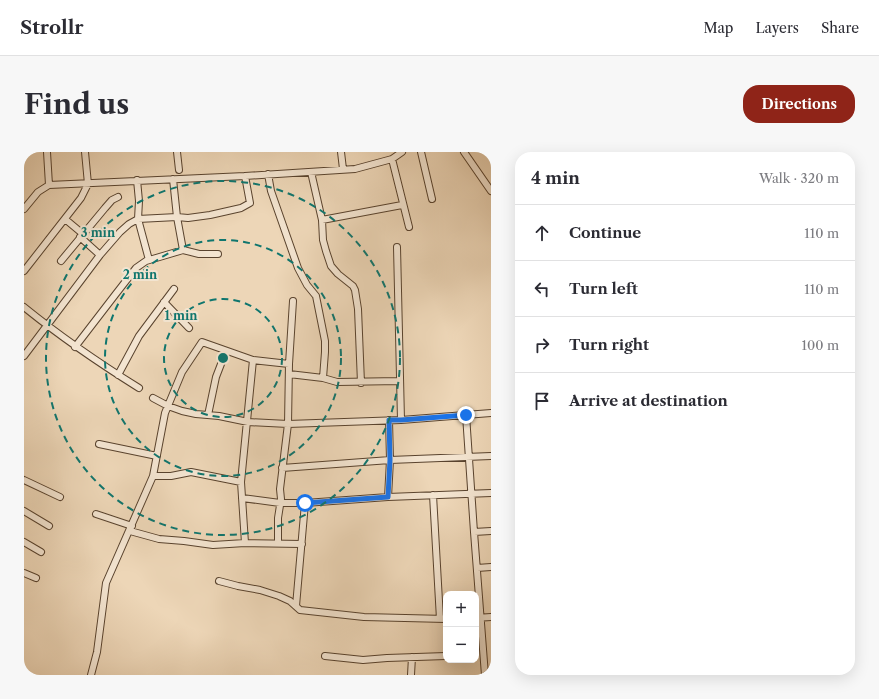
<!DOCTYPE html>
<html lang="en">
<head>
<meta charset="utf-8">
<style>
	:root { --surface:#fff; --page:#f7f7f7; --text:#2b2b33; --muted:#7c7c81; --line:#e1e1e2; --accent:#8f2418 }
	body { margin:0; font-family:"Libre Caslon Text",serif; background:var(--page); color:var(--text) }
	.controls { position:absolute; right:12px; bottom:12px; display:grid; overflow:hidden; border-radius:8px; box-shadow:0 4px 16px #0002 }
	.controls button { width:36px; height:36px; display:grid; place-items:center; padding:0; border:0; border-bottom:1px solid var(--line); background:var(--surface); color:var(--text); font:20px sans-serif }
	.stop { position:absolute; width:12px; height:12px; margin:-9px; border:3px solid #1a73e8; border-radius:50%; background:#fff }
	.stop.end { background:#1a73e8; border-color:#fff; box-shadow:0 1px 4px #0008 }
	.list { margin:0; padding:0; list-style:none }
	h2 { display:flex; justify-content:space-between; align-items:center; height:52px; margin:0; padding:0 16px; font-size:17px }
	h2 small { font-size:13px; font-weight:400; color:var(--muted) }
	.list li { display:grid; grid-template-columns:26px 1fr auto; gap:12px; align-items:center; box-sizing:border-box; height:56px; padding:0 16px; border-top:1px solid var(--line) }
	.list b { display:block; font-size:15px; white-space:nowrap }
	.list em { font-size:13px; font-style:normal; color:var(--muted) }
	.icon { flex:none; width:22px; height:22px; fill:none; stroke:currentColor; stroke-width:2; stroke-linecap:round; stroke-linejoin:round }
	.map { position:relative; flex:none; width:467px; height:523px; overflow:hidden; border-radius:16px }
	header { display:flex; align-items:center; gap:24px; box-sizing:border-box; height:56px; padding:0 20px; background:var(--surface); border-bottom:1px solid var(--line) }
	header strong { font-size:19px }
	nav { display:flex; gap:22px; margin-inline-start:auto; font-size:14px }
	.intro { display:flex; align-items:center; justify-content:space-between; box-sizing:border-box; height:96px; padding:0 24px }
	h1 { margin:0; font-size:28px }
	.button { padding:10px 18px; border-radius:16px; background:var(--accent); color:#fff; font-size:14px; font-weight:700 }
	main { display:flex; gap:24px; padding:0 24px }
	aside { flex:1; background:var(--surface); border-radius:16px; box-shadow:0 4px 16px #0002 }
	.map>svg:first-child { display:block }
</style>
</head>
<body>
<header>
<strong>Strollr</strong>
<nav><a>Map</a><a>Layers</a><a>Share</a></nav>
</header>
<div class="intro"><h1>Find us</h1><a class="button">Directions</a></div>
<main>
<div class="map">
<svg width="467" height="523" viewBox="0 0 467 523">
	<rect width="100%" height="100%" fill="#edd6b7"/>
	<filter id="stains"><feTurbulence type="fractalNoise" baseFrequency=".005" numOctaves="4"/><feColorMatrix values="0 0 0 0 .2 0 0 0 0 .09 0 0 0 0 .02 0 0 0 .5 -.17"/></filter>
	<radialGradient id="worn" r=".72"><stop offset=".6" stop-color="#630" stop-opacity="0"/><stop offset="1" stop-color="#630" stop-opacity=".3"/></radialGradient>
	<g fill="none" stroke-linecap="round" stroke-linejoin="round">
		<g stroke="#59432e" stroke-width="8">
			<path id="minor" d="M23,0L25,33
				M153,0L155,18
				M317,0L319,17
				M397,0L408,47
				M440,0L467,39
				M368,7L385,75
				M287,20L298,68L299,88L302,99L307,114L314,122L329,134L331,138L334,157L337,231
				M244,22L247,39L274,116L283,133L292,144L301,189V200L299,226
				M149,27L153,65L159,98
				M113,28L115,49L114,67L125,108
				M0,57L14,40L25,33L221,24L331,17L368,7L378,0
				M41,67L59,82
				M298,68L378,53
				M56,85L76,103
				M373,95L377,268
				M37,109L81,56L88,48L94,45
				M0,119L57,46L64,32L61,0
				M140,150L165,176
				M0,155C37,185 75,211 115,236
				M51,195L91,143L112,116L122,109L159,98L175,102H194
				M0,204L76,103L96,80L105,72L114,67L153,65L164,66L186,63L217,56L226,51L221,24
				M265,222L299,226L313,230L376,229
				M94,223L115,184L150,137
				M129,246L144,254L158,259L172,262L195,264L224,270L264,272L377,268L467,261
				M184,263L192,225L202,199
				M442,263L450,380L461,523
				M75,292L133,304
				M258,316L366,308L467,304
				M129,324H147L167,320L217,330
				M0,328L36,345
				M409,343L416,467
				M364,345L366,308L365,268
				M218,346L256,351H281L364,345L467,341
				M0,359L25,374
				M72,362L108,374
				M106,379L135,387L160,389L189,393L221,391L278,392
				M450,380L467,379
				M0,390L17,400
				M221,391L217,330L229,208
				M254,391V366L257,347L256,337L264,272L265,212L269,149
				M453,416L467,415
				M0,421L12,426
				M195,429L214,434L236,438L255,444L266,449L276,458L340,465L422,467
				M272,454L281,351
				M452,466L467,465
				M301,504L339,508L363,506L422,504
				M67,523L73,500L82,431L129,324L141,261L158,220L178,190L229,208L265,212
				M387,523L388,505"/>
		</g>
		<use href="#minor" stroke="#f3e4d0" stroke-width="6"/>
	</g>
	<g fill="none" stroke-linecap="round" stroke-linejoin="round">
		<path stroke="#1a73e8" stroke-width="5" d="M281,351L364,345L366,308L365,268H377L442,263"/>
	</g>
	<g fill="none" stroke="#0f766e" stroke-width="2" stroke-dasharray="7 5">
		<circle cx="199" cy="206" r="59"/>
		<circle cx="199" cy="206" r="118"/>
		<circle cx="199" cy="206" r="177"/>
	</g>
	<circle cx="199" cy="206" r="6" fill="#0f766e" stroke="#f3e4d0" stroke-width="2"/>
	<g font-size="12" text-anchor="middle" font-weight="bold" fill="#0f766e" stroke="#f3e4d0" stroke-width="4" stroke-linejoin="round" paint-order="stroke">
		<text x="74" y="85">3 min</text>
		<text x="116" y="127">2 min</text>
		<text x="157" y="168">1 min</text>
	</g>
	<rect width="100%" height="100%" filter="url(#stains)"/>
	<rect width="100%" height="100%" fill="url(#worn)"/>
</svg>
<div class="controls">
<button>+</button>
<button>−</button>
</div>
<div class="stop" style="left:281px;top:351px"></div>
<div class="stop end" style="left:442px;top:263px"></div>
</div>
<aside>
<h2>4 min<small>Walk · 320 m</small></h2>
<ul class="list">
<li><svg class="icon" aria-label="ahead" viewBox="0 0 24 24"><path d="M12 20V5M6 11l6-6 6 6"/></svg><div><b>Continue</b></div><em>110 m</em></li>
<li><svg class="icon" aria-label="left" viewBox="0 0 24 24"><path d="M17 20v-9H6M10 6l-5 5 5 5"/></svg><div><b>Turn left</b></div><em>110 m</em></li>
<li><svg class="icon" aria-label="right" viewBox="0 0 24 24"><path d="M7 20v-9h11M14 6l5 5-5 5"/></svg><div><b>Turn right</b></div><em>100 m</em></li>
<li><svg class="icon" aria-label="arrive" viewBox="0 0 24 24"><path d="M6 21V4h12l-3 4 3 4H6"/></svg><div><b>Arrive at destination</b></div></li>
</ul>
</aside>
</main>
</body>
</html>
